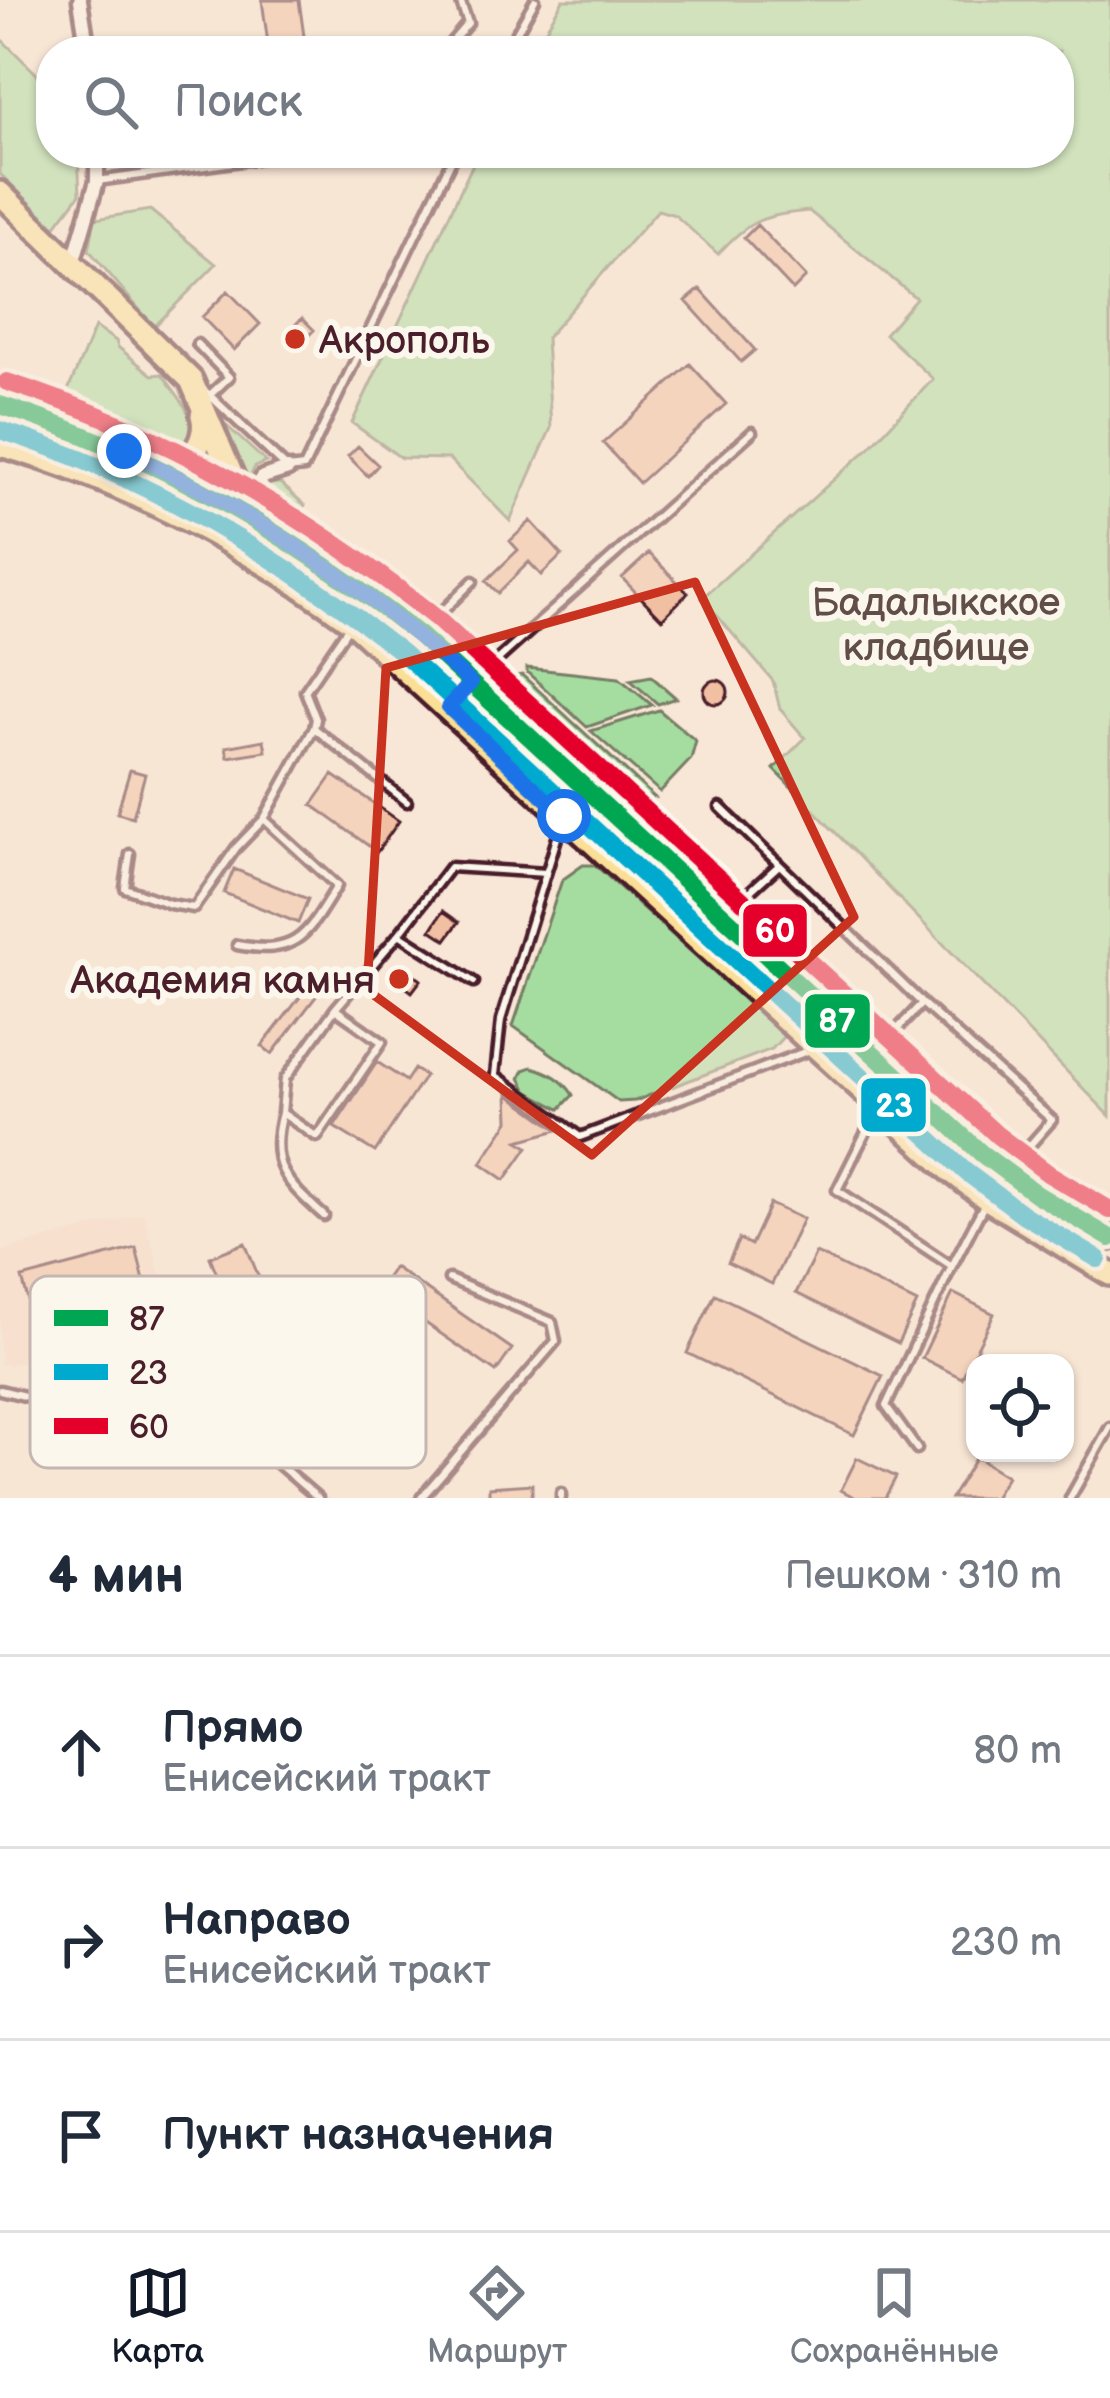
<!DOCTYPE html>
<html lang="ru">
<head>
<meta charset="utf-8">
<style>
	:root { --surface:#fff; --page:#f2f2f3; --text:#1f2937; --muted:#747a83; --line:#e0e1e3; --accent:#111827 }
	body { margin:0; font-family:"Balsamiq Sans",sans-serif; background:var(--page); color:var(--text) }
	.controls { position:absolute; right:36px; bottom:36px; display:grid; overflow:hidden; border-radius:24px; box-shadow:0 3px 9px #0004 }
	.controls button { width:108px; height:108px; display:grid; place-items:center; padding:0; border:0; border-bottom:3px solid var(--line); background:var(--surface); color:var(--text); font:60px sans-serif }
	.stop { position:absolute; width:36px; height:36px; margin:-27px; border:9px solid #1a73e8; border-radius:50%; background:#fff }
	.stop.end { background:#1a73e8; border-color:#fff; box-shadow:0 3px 12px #0008 }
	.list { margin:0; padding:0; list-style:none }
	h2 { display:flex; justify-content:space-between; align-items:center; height:156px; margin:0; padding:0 48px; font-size:51px }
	h2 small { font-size:39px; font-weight:400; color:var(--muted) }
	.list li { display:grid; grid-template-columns:78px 1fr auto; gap:36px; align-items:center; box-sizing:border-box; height:192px; padding:0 48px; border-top:3px solid var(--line) }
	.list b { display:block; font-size:45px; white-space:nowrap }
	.list p { margin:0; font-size:39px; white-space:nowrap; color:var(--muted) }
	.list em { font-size:39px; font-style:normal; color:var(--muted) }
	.icon { flex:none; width:66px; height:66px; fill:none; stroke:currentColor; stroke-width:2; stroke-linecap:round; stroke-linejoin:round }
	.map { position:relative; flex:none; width:1110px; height:1498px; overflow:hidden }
	.search { position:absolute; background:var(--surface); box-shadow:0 3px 9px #0004; left:36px; right:36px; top:36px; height:132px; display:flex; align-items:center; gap:30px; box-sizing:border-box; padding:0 42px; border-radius:48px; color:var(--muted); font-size:45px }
	.sheet { height:732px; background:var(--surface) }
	nav { display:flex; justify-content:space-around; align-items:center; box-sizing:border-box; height:168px; border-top:3px solid var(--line); background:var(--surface); font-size:33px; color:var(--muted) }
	nav a { display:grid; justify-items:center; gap:6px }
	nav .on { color:var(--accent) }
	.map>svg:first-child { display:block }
</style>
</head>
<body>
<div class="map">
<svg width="1110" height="1498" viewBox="0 0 1110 1498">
	<rect width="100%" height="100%" fill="#f8e6d6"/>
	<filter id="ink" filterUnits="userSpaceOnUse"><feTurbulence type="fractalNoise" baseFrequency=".00833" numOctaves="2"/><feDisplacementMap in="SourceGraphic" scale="24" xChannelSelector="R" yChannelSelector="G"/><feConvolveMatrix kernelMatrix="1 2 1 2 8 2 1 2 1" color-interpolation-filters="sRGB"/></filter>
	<g filter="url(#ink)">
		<path fill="#f6dac6" d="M144,1213L173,1324L130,1333L137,1363L91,1374L83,1347L11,1365L0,1364V1251Z"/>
		<path fill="#a5dda1" stroke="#787e66" stroke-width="3" d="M563,0H1110V1116L774,769L805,738L780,709L773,681L702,598L870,447L933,379L885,334L916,298L809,211C761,216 751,219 718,254L675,215L658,210L546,338L551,428L510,521L449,459L401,458L352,423L478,153H1059V51H533Z
			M0,38L51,88V153H78L80,194L55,227L0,174Z
			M150,210L216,264L154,327L89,250L95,219Z
			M95,327L116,341L118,347L152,375L162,374C182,402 213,433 170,456L61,407Z
			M217,417L266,462L255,467L249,479Z
			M280,483L305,505L293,524L263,500L269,484Z
			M527,668L619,678L652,705L587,727L527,672Z
			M522,675L654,797L645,796L516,676Z
			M651,676L676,698L658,704L630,680Z
			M659,710L696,741L691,759L660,792L591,731Z
			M583,865H595L784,1036L772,1049L635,1101L619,1102L513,1026L562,880Z
			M532,1067C549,1072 563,1079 573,1095L560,1109L527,1091L520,1078L524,1070Z"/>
		<path fill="#f1bfa2" stroke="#4a1f2b" stroke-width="3" d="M262,0H299L306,51H269Z
			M757,225L806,277L793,290L744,238Z
			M700,289L755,350L741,362L686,301Z
			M228,291L260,324L234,350L202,317Z
			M302,318L314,330L299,345L287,333Z
			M690,364L726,404L639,483L603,443Z
			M358,446L378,465L368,476L348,456Z
			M531,521L562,555L541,575L529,562L498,593L486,581L518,550L510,541Z
			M649,553L688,593L662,619L622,578Z
			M704 692a12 12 0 1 1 24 0a12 12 0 1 1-24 0Z
			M264,740L266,751L228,757L226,747Z
			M130,770L145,774L133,817L117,813Z
			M333,775L399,821L377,852L312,805Z
			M234,869L308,899L298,923L224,893Z
			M443,911L459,922L446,940L431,930Z
			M404,966L421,980L412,992L394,978Z
			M317,975L327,982L272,1054L262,1046Z
			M377,1062L406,1081L414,1069L425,1076L375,1152L334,1127Z
			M508,1094L558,1130L518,1141L528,1147L505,1180L481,1163L509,1121Z
			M770,1204L803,1219L772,1284L728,1263L739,1239L751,1245Z
			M245,1243L272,1310L237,1324L210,1257Z
			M136,1248L148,1297L35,1326L22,1278Z
			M816,1253L917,1303L898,1343L796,1293Z
			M394,1267L512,1349L496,1372L378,1290Z
			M953,1293L994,1314L962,1378L922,1358Z
			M715,1294L883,1376L854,1435L687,1353Z
			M976,1457L1007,1476L994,1498H951Z
			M857,1458L896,1477L885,1498H856L841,1490Z
			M532,1484V1498H489V1487Z"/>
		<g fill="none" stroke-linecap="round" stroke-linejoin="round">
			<g stroke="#4a1f2b" stroke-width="15">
				<path id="service" d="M444,51L468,23L460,0
					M506,51L535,0
					M97,181L299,153
					M197,344L229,377L210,395
					M203,389L288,469L304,467L455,153
					M473,581L439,615L982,1119L1023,1153L1110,1204
					M473,682L752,432
					M314,728L407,802
					M720,807L922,1003L1052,1120L1023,1153
					M561,825L501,1020L495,1075L580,1137L810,1050
					M130,854L125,888L170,904L194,908L236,848L264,819L314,728L316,719L305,691L350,625
					M746,895L779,865
					M399,934L474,982
					M237,945C299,956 307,934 337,886L264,819
					M335,1009L382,1042L317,1137L282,1113L285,1079L335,1009L399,934L450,867L546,873
					M893,1034L922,1003
					M878,1108L837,1190L952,1266L984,1205
					M282,1113C267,1166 287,1183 324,1216
					M1038,1192L1054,1171
					M0,1390L269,1456L318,1498
					M34,1396L38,1340L136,1314
					M119,1417L162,1346L200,1312
					M917,1449L886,1406L952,1266
					M561,1493V1498
					M421,1498L556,1341L552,1322L449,1279
					M1070,1498L1110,1427"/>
			</g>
			<g stroke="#4a1f2b" stroke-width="21">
				<path id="minor" d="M80,0L88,51
					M73,263L97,181V153
					M253,507V493L263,477L288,469"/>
			</g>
			<g stroke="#4a1f2b" stroke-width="30">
				<path id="primary" d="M0,193L191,380L233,478L262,520
					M0,405C154,448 297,535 420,636L982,1154L1036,1194L1110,1238
					M0,445C124,480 248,546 352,622L952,1172L987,1199L1110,1274
					M159,466L176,469C194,458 208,436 202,415"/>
			</g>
			<use href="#service" stroke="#fbf7ec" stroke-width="6"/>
			<use href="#minor" stroke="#fbf7ec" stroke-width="12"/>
			<use href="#primary" stroke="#fbdf96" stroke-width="21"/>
			<g stroke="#fbf7ec" stroke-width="27">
				<path id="bus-1" d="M0,405C157,455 291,534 420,636L982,1154L1036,1194L1110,1238"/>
			</g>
			<g stroke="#fbf7ec" stroke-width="27">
				<path id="bus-2" d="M0,430C151,478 281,557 404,654L966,1172L1024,1215L1098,1259"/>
			</g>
			<g stroke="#fbf7ec" stroke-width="27">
				<path id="bus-3" d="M7,382C167,433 306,514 436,618L997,1135L1049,1174L1110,1210"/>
			</g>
			<use href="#bus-1" stroke="#00a651" stroke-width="18"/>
			<use href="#bus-2" stroke="#00a9ce" stroke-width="18"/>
			<use href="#bus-3" stroke="#e4002b" stroke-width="18"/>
		</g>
	</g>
	<g fill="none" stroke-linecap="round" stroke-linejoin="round" filter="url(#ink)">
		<path stroke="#1a73e8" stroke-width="15" d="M124,451C253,511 367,586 471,683L448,707L564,816"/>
	</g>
	<path d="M0 0H1110V1498H0ZM695,582L854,917L592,1155L367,990L386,668Z" fill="#f8e6d6" fill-opacity=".55" fill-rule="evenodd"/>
	<path fill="none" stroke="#c8321e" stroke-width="9" stroke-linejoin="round" d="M695,582L854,917L592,1155L367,990L386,668Z"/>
	<g fill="#c8321e" stroke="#fbf7ec" stroke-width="4.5">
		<circle cx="295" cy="339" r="12"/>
		<circle cx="399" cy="979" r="12"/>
	</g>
	<g text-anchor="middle" stroke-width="12" stroke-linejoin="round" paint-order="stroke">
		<g font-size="39" fill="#4a1f2b" stroke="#fbf7ec" text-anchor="start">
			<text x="319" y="353">Акрополь</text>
			<text x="375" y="993" text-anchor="end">Академия камня</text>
		</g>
		<g font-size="39" fill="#614e48" stroke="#fbf7ec">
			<text x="936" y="615">Бадалыкское<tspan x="936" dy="45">кладбище</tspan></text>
		</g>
	</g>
	<rect x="30" y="1276" width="396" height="192" rx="18" fill="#fbf7ec" stroke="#c6b6b2" stroke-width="3"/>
	<rect x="54" y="1310" width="54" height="16" fill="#00a651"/>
	<rect x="54" y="1364" width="54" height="16" fill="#00a9ce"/>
	<rect x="54" y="1418" width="54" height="16" fill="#e4002b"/>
	<g font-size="33" fill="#4a1f2b">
		<text x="129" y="1330">87</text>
		<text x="129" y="1384">23</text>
		<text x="129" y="1438">60</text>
	</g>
	<g stroke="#fbf7ec" stroke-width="4.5">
		<rect x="741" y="902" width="68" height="57" rx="12" fill="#e4002b"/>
		<rect x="803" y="992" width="69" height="58" rx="12" fill="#00a651"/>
		<rect x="859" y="1076" width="69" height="58" rx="12" fill="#00a9ce"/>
	</g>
	<g font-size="33" text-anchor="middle" font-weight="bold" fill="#fff">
		<text x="775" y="942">60</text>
		<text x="837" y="1032">87</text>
		<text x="894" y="1117">23</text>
	</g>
</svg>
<div class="controls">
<button><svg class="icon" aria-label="locate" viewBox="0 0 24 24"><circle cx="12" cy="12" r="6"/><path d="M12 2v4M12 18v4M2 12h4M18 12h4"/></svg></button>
</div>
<div class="stop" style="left:564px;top:816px"></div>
<div class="stop end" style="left:124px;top:451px"></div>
<div class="search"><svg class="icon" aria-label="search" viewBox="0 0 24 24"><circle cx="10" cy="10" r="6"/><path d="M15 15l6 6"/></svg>Поиск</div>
</div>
<section class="sheet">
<h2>4 мин<small>Пешком · 310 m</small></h2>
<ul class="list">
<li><svg class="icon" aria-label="ahead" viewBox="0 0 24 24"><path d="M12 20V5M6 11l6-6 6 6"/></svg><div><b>Прямо</b><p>Енисейский тракт</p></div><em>80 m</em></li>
<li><svg class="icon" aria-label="right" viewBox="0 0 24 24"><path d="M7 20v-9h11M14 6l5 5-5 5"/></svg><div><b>Направо</b><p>Енисейский тракт</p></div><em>230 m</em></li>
<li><svg class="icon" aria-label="arrive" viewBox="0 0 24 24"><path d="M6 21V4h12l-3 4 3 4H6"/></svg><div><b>Пункт назначения</b></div></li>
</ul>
</section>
<nav>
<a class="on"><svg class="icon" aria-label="map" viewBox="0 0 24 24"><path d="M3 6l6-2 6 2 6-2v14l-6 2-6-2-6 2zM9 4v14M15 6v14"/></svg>Карта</a>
<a><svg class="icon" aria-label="directions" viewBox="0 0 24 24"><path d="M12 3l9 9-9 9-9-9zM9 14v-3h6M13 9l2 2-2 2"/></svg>Маршрут</a>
<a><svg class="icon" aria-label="saved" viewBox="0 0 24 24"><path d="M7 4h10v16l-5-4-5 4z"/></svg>Сохранённые</a>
</nav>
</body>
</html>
